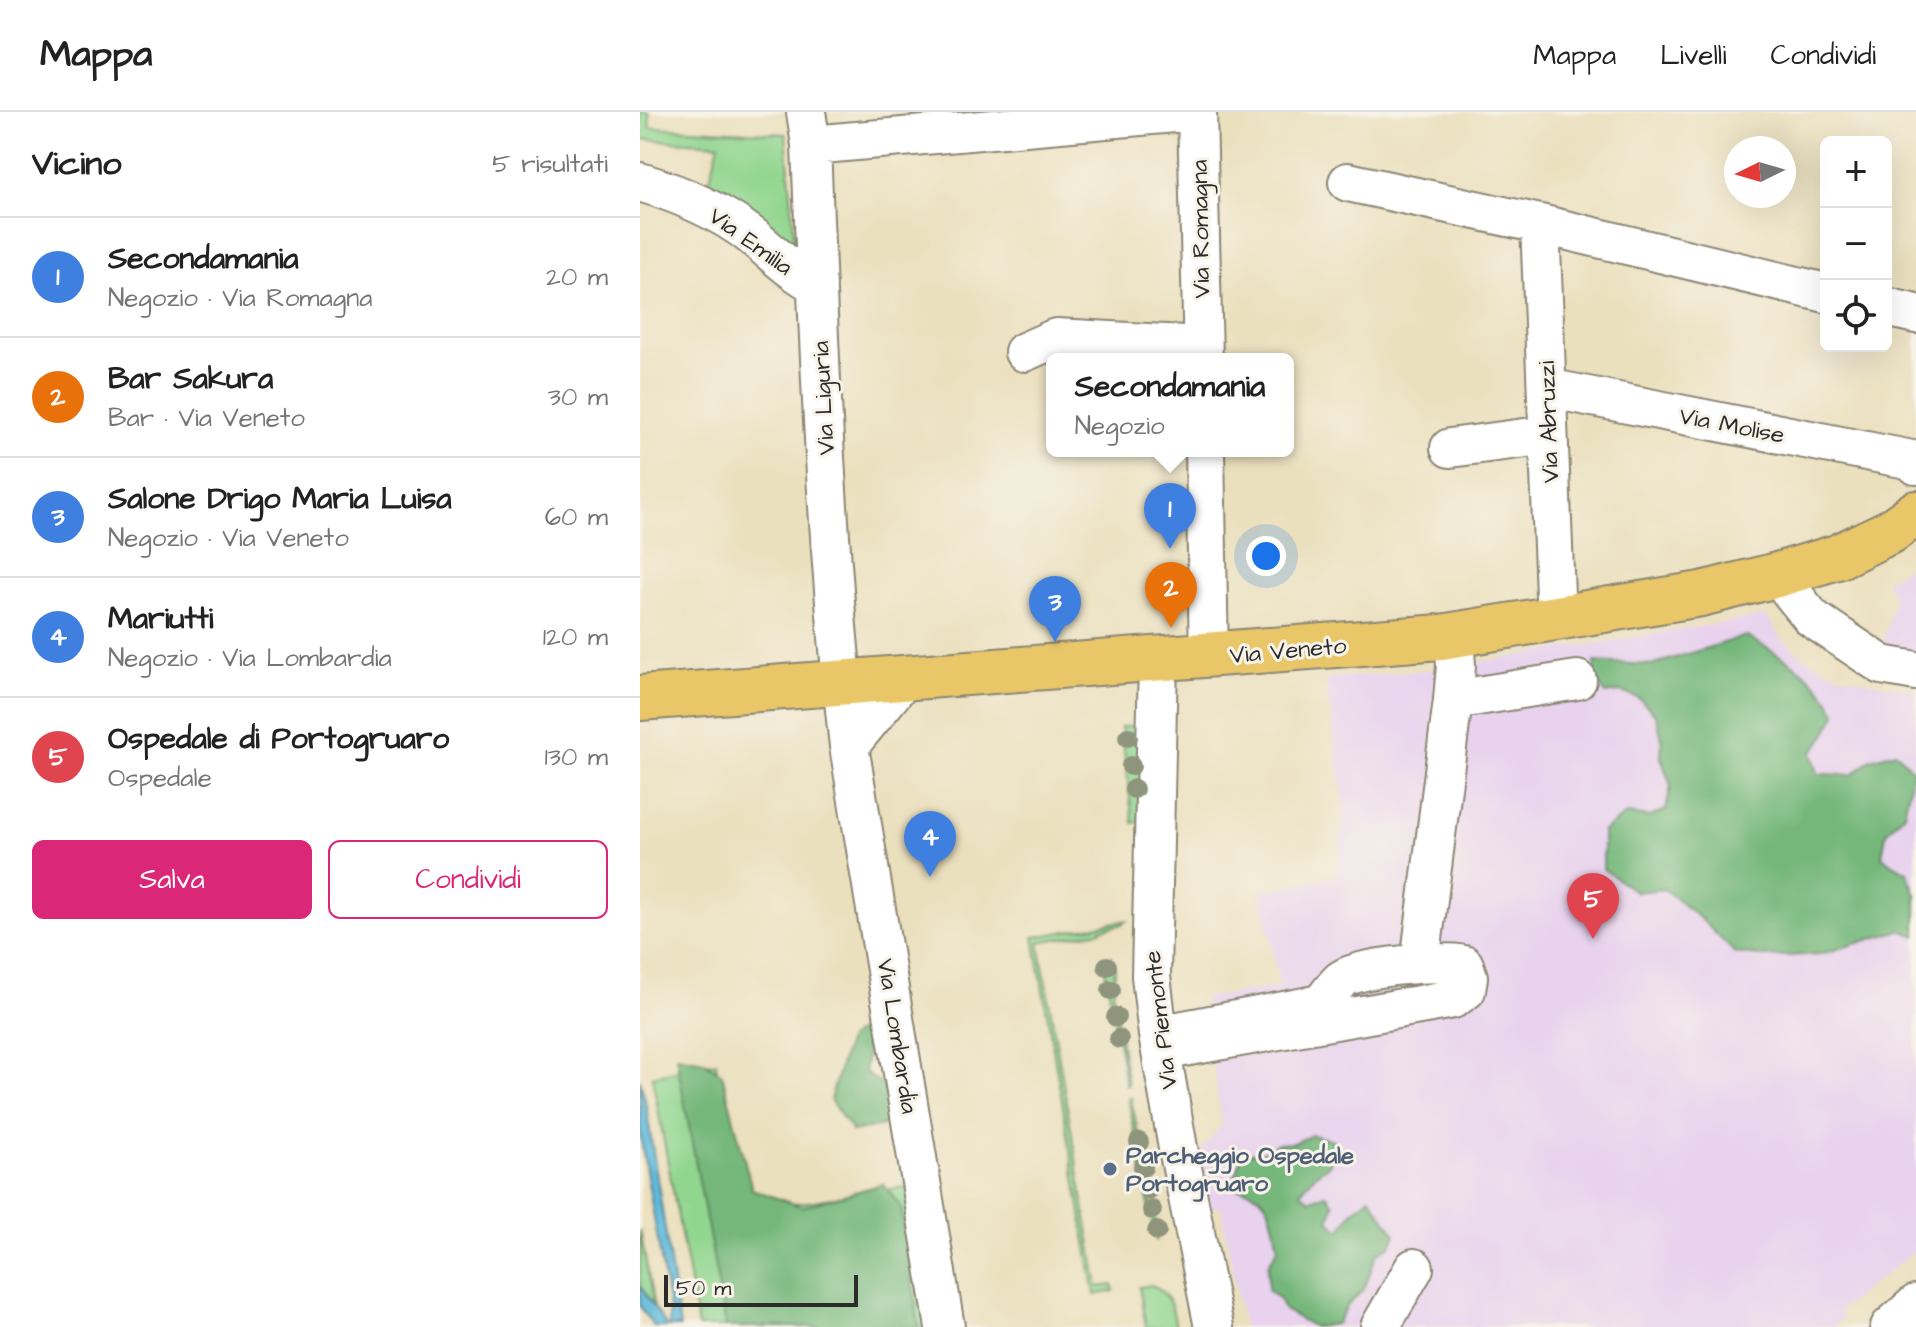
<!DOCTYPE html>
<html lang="it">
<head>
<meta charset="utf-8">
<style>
	:root { --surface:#fff; --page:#f2f2f2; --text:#222; --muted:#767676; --line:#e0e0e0; --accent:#db2777 }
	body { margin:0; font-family:"Architects Daughter",sans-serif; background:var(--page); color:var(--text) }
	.controls { position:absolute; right:24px; top:24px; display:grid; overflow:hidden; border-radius:12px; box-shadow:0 8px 32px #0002 }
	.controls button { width:72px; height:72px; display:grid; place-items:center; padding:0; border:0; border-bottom:2px solid var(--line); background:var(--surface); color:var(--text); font:40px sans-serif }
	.compass { position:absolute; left:1084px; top:24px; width:72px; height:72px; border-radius:50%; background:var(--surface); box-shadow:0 8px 32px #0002; rotate:265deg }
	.scale { position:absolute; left:24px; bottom:20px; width:194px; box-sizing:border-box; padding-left:8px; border:4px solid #2b2b2b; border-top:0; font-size:22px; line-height:28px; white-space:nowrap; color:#2b2b2b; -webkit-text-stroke:6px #f7f3e8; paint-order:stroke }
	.you { position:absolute; left:626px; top:444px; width:28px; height:28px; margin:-20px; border:6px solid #fff; border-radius:50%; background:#1a73e8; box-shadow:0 0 0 12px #1a73e833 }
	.badge { display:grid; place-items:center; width:52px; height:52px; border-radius:50%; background:var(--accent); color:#fff; font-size:26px; font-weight:700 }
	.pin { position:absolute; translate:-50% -66px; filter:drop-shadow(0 2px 4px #0008) }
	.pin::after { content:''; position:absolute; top:42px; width:28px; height:24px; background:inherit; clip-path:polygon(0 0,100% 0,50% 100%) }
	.popup { position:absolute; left:406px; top:241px; width:248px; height:104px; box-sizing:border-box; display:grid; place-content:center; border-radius:12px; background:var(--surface); filter:drop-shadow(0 2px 6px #0005); font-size:26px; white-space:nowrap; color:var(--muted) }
	.popup b { font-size:30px; color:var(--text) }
	.popup::after { content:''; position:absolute; left:50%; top:100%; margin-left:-16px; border:16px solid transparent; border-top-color:var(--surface) }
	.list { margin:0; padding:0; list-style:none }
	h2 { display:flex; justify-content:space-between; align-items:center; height:104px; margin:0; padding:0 32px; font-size:34px }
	h2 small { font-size:26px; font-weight:400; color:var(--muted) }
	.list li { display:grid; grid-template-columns:52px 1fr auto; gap:24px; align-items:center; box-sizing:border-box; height:120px; padding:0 32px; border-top:2px solid var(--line) }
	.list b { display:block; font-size:30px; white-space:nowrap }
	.list p { margin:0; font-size:26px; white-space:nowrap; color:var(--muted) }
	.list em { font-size:26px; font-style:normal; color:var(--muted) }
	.actions { display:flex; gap:16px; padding:24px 32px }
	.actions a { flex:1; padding:18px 0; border:2px solid var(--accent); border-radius:12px; text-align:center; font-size:28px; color:var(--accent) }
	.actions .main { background:var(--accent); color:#fff }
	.icon { flex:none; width:44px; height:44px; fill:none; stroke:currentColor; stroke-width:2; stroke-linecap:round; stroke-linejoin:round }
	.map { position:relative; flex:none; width:1276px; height:1215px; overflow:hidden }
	header { display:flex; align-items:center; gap:48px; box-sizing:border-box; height:112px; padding:0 40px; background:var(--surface); border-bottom:2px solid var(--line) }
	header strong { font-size:38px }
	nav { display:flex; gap:44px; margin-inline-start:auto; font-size:28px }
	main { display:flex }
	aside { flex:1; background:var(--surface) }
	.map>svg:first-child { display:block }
</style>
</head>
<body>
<header>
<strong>Mappa</strong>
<nav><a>Mappa</a><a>Livelli</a><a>Condividi</a></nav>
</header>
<main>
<aside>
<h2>Vicino<small>5 risultati</small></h2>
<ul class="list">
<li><span class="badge" style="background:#3f7fe0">1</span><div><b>Secondamania</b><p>Negozio · Via Romagna</p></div><em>20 m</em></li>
<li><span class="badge" style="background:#e8710a">2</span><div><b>Bar Sakura</b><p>Bar · Via Veneto</p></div><em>30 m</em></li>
<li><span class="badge" style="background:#3f7fe0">3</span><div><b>Salone Drigo Maria Luisa</b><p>Negozio · Via Veneto</p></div><em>60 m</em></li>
<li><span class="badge" style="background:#3f7fe0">4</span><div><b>Mariutti</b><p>Negozio · Via Lombardia</p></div><em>120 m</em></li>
<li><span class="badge" style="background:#e0444e">5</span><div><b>Ospedale di Portogruaro</b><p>Ospedale</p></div><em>130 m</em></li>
</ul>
<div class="actions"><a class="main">Salva</a><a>Condividi</a></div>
</aside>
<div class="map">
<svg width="1276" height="1215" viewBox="0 0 1276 1215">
	<rect width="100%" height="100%" fill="#f7f3e8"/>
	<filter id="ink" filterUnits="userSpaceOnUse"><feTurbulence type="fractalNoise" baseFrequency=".0125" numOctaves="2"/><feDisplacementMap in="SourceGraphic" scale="16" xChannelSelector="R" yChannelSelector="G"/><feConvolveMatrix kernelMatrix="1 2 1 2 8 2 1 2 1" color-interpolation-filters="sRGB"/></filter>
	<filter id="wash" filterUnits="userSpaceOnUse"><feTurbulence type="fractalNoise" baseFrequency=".006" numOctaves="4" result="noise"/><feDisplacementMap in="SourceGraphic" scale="32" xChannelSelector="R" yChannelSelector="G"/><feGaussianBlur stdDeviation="1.8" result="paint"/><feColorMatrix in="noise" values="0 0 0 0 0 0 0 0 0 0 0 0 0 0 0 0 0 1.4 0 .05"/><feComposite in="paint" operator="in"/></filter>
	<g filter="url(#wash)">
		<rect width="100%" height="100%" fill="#ebe0be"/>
		<path fill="#e8d2ee" d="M1276,451V543L1242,534L1254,487L1246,468Z
			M1126,504L1143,528L1165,546L1196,562L1276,580V1138L1199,1199L1204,1205L1193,1215H604L581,1095L565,1097L557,1043L582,1013L564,886L640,875L621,779L696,765L705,697L686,567L797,557Z"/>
		<path fill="#91d68f" stroke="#5e805d" stroke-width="2" d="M0,0H9L10,15L146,22L155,135L109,103L65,86L79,32L0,27Z
			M497,614L501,616L500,710L493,711L481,615Z
			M488,808L480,813L461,817V819L399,830L458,1175L473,1173L474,1179L455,1183L394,825Z
			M463,848H473L475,854L473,884L488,973H486Z
			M76,950L94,1101L266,1075L290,1215H58L12,964Z
			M491,985L518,1121L516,1129L488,986Z
			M0,1118L14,1194L0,1174Z
			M512,1173C530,1182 533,1196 536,1215H506L499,1175Z"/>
		<path fill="#74b77a" stroke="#507152" stroke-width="2" d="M1106,524C1148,549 1173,557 1197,602L1185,624L1172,640L1178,662L1212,663L1231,647L1256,640L1273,658L1264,702L1246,721L1242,745L1267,760L1276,783V824L1261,818L1181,842L1127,845L1095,841L1062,808L1024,777L996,780L963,757V719L987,702L1010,705L1026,698L1031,674L1021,645L1022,626L1016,603L999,586L981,580L966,582L955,567V550L1012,553Z
			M233,908L224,960L244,974L250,1012L213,1020L190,988L208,927Z
			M36,944L64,949L82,962L112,1077L162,1095L243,1072L261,1095L279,1215H86Z
			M672,1023L693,1028L690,1052L675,1063L660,1080L670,1088L686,1082L694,1092L689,1109L701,1118L711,1101L730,1085L756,1123L750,1134L737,1142L724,1177L708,1193L696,1212L674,1215L644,1198L639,1186L628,1178V1153L638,1136C632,1107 632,1078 596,1077L595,1065L601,1047L609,1041L623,1040L637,1032L654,1031Z"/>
		<path fill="#5dbadb" stroke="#447283" stroke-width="2" d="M0,967L5,987L40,1215H29V1196L0,1022Z
			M0,1174L27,1215H14L0,1194Z"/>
	</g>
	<g filter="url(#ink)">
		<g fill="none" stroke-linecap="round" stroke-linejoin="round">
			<g stroke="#8b8674" stroke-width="42">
				<path id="minor" d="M166,0L171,33C179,234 186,435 209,634L305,1215
					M557,0L563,247
					M171,33L546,0
					M0,70C40,82 79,98 112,124C134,142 152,160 177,173
					M708,70L900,112
					M1246,195L1276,202
					M384,240L416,226L562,234
					M907,276L1272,348L1276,353
					M810,336L908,323
					M565,339L569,544
					M1137,463L1172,506L1242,553L1276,559
					M916,508L900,112L1186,181
					M518,548L511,864L518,923L538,1036L574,1215
					M813,588L816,554L814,523
					M209,634L264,567
					M780,851L813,588L937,568
					M518,923L681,892C687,885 694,874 701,868C718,854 802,848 824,853L828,865L826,878L813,887L521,939
					M740,1215L774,1156
					M1250,1215L1276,1192"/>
			</g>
			<g stroke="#8b8674" stroke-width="48">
				<path id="major" d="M0,586L801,525L1061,482L1137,463L1197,445L1251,419L1276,401"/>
			</g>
			<use href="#minor" stroke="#fff" stroke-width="38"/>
			<use href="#major" stroke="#e9c769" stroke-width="44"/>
		</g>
		<g fill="#8f947b">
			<circle cx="488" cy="625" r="10"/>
			<circle cx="491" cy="654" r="10"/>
			<circle cx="494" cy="677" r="10"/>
			<circle cx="467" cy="854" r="10"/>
			<circle cx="471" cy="878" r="10"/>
			<circle cx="476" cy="905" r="10"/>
			<circle cx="479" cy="927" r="10"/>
			<circle cx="499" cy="1030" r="10"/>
			<circle cx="503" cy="1055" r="10"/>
			<circle cx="508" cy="1078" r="10"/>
			<circle cx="512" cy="1098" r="10"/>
			<circle cx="517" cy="1119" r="10"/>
		</g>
	</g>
	<circle fill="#5c6f8a" stroke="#f7f3e8" stroke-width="3" cx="470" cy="1057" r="8"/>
	<g text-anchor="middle" stroke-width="6" stroke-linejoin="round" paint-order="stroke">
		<g font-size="24" fill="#2b2b2b" stroke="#f7f3e8">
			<text transform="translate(560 117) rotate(-91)" y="8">Via Romagna</text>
			<text transform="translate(111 129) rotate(36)" y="8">Via Emilia</text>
			<text transform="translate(183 286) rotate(-93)" y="8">Via Liguria</text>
			<text transform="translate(908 310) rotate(-92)" y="8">Via Abruzzi</text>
			<text transform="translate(1092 313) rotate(11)" y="8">Via Molise</text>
			<text transform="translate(648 538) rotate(-5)" y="8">Via Veneto</text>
			<text transform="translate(520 908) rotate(-97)" y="8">Via Piemonte</text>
			<text transform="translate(258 924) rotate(81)" y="8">Via Lombardia</text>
		</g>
		<g font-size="24" font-weight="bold" fill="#4e5e75" stroke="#f7f3e8" text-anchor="start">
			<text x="486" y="1051">Parcheggio Ospedale<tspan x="486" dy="28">Portogruaro</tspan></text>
		</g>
	</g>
</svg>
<div class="controls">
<button>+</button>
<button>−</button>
<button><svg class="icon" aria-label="locate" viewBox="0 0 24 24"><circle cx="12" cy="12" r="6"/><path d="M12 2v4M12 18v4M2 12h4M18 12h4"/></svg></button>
</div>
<svg class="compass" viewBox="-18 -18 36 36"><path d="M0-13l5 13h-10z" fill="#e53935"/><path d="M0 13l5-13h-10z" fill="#767676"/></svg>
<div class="scale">50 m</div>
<div class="you"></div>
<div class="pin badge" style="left:530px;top:437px;background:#3f7fe0">1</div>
<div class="popup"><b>Secondamania</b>Negozio</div>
<div class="pin badge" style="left:531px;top:516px;background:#e8710a">2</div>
<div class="pin badge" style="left:415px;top:530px;background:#3f7fe0">3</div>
<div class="pin badge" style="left:290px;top:765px;background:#3f7fe0">4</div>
<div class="pin badge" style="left:953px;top:827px;background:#e0444e">5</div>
</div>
</main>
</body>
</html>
